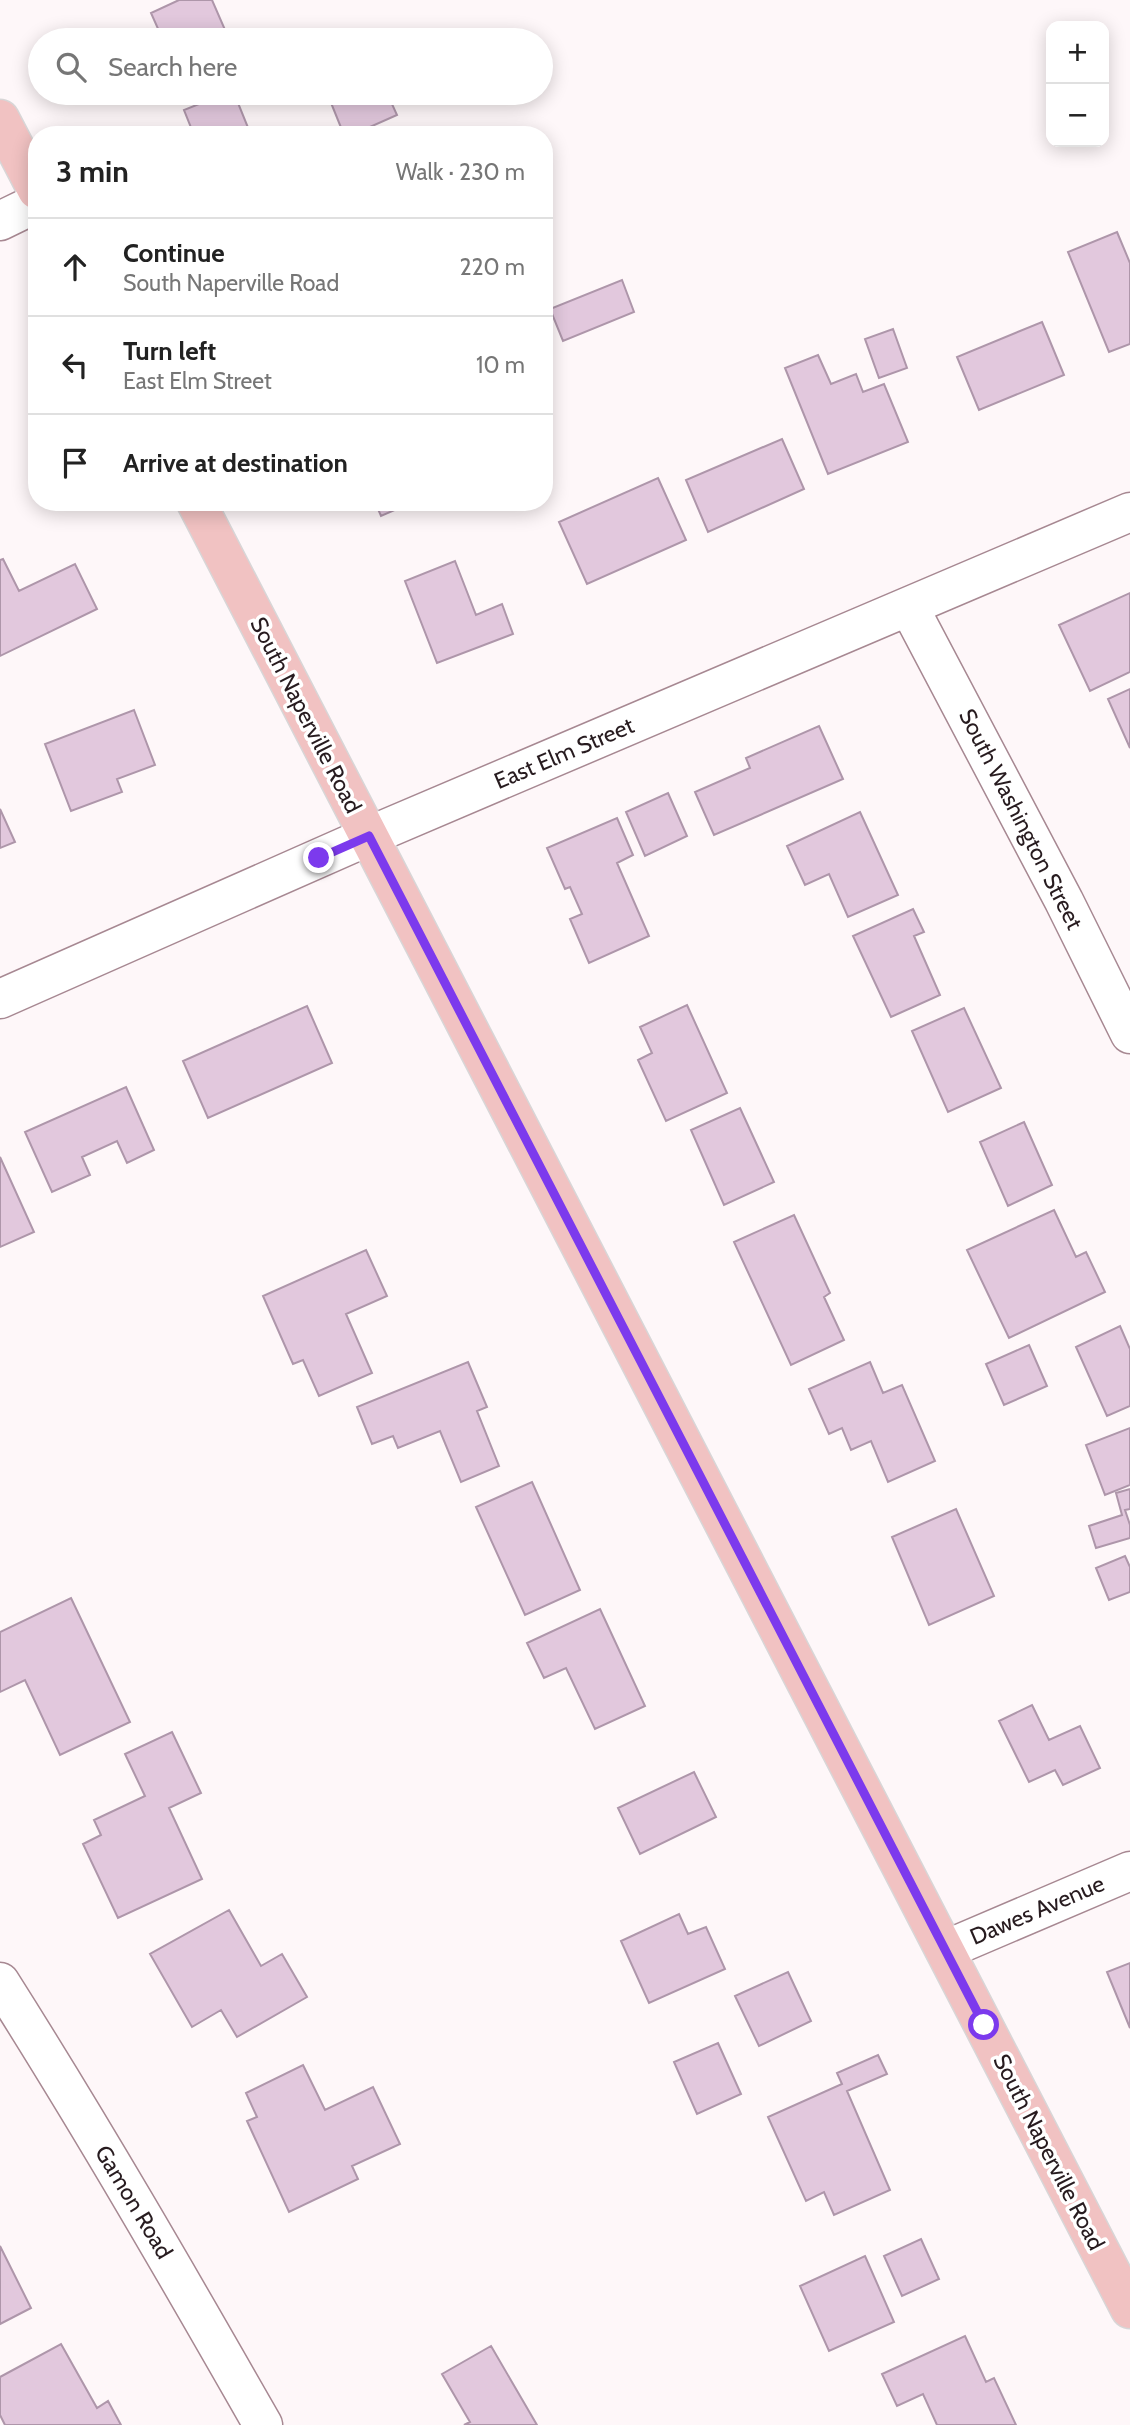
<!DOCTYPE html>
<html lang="en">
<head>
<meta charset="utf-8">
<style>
	:root { --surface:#fff; --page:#f6f6f6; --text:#222; --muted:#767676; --line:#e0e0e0 }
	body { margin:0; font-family:Cabin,sans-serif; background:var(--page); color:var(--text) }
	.controls { position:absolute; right:21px; top:21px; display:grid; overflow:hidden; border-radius:14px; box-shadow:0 4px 18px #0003 }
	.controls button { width:63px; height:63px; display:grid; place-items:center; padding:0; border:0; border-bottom:2px solid var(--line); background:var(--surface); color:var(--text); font:35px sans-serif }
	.stop { position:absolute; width:21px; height:21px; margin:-16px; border:5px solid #7c3aed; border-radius:50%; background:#fff }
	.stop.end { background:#7c3aed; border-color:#fff; box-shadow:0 2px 7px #0008 }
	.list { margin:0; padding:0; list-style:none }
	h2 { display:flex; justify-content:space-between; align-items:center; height:91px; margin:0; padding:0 28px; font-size:30px }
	h2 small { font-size:23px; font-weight:400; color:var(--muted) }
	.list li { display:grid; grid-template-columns:46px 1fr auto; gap:21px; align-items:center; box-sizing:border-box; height:98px; padding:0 28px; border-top:2px solid var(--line) }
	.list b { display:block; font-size:26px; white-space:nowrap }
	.list p { margin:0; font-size:23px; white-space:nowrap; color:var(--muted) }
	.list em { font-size:23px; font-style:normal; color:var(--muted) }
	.icon { flex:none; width:38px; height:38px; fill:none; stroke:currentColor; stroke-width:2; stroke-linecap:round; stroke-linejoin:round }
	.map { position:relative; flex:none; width:1130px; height:2425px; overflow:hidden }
	.search { position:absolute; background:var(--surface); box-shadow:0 4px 18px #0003; left:28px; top:28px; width:525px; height:77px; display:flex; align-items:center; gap:18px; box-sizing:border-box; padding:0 24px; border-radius:38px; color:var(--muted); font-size:26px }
	.panel { position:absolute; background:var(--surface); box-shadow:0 4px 18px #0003; left:28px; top:126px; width:525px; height:385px; border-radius:28px }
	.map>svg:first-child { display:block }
</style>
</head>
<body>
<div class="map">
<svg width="1130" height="2425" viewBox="0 0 1130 2425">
	<rect width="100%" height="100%" fill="#fef7f9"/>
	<path fill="#e2c8dd" stroke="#ae96aa" stroke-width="2" d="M179,0H212L229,39L163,40L151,13Z
		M226,93H234L251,135H194L184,110Z
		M327,93H387L397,115L352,135H344Z
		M1117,232L1130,263V344L1109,352L1068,252Z
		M622,280L634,312L563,341L550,309Z
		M1042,322L1064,375L979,410L957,357Z
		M893,329L907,368L879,378L865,339Z
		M818,355L831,384L856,374L863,392L884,384L908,442L828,474L785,368Z
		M782,439L804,489L708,532L686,480Z
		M658,478L686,540L587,584L559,522Z
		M375,502H413L381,516Z
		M3,559L19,591L75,564L97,609L0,656V560Z
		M455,561L476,615L502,604L513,634L437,663L405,581Z
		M1130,593V672L1090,691L1059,625Z
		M1130,689V748L1108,699Z
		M134,710L155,765L117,779L122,792L71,811L45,744Z
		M819,726L843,779L714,835L695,792L750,768L746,758Z
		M668,793L687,836L645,856L626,812Z
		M0,809L15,842L0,848Z
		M860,812L898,895L848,917L829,874L805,885L787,846Z
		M617,818L633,855L617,863L649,936L589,963L570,919L582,914L570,887L565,889L547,848Z
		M913,909L924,932L914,936L940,995L891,1017L853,936Z
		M687,1005L727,1093L666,1121L638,1060L652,1053L640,1027Z
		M307,1006L332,1063L208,1118L183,1061Z
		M964,1008L1001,1088L948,1112L912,1031Z
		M126,1087L154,1150L127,1163L117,1141L82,1157L90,1175L52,1192L25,1132Z
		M740,1108L774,1182L724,1205L691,1130Z
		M1024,1122L1052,1185L1008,1206L980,1142Z
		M0,1157L34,1232L0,1247Z
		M1054,1210L1076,1257L1086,1252L1105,1292L1009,1338L967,1250Z
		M794,1215L830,1293L824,1297L844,1340L791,1365L734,1242Z
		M366,1250L387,1296L346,1314L372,1373L319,1396L303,1360L293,1364L263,1296Z
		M1120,1326L1130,1349V1406L1107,1416L1076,1347Z
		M1029,1345L1047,1386L1004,1405L986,1364Z
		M468,1362L487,1407L477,1411L499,1466L461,1482L440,1431L398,1448L393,1436L372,1444L357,1407Z
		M870,1362L883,1393L902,1385L935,1461L888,1482L871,1441L851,1450L842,1428L829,1434L809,1389Z
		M1130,1428V1485L1105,1495L1086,1445Z
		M532,1482L580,1590L525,1615L476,1507Z
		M1130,1489V1509L1125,1510L1130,1525V1538L1096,1548L1089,1526L1122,1515L1116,1493Z
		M956,1509L994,1596L929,1625L892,1537Z
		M1125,1556L1130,1567V1592L1109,1600L1096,1568Z
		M71,1598L130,1722L60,1755L25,1680L0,1692V1632Z
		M600,1609L645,1706L595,1729L566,1668L544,1678L527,1643Z
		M1032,1705L1049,1740L1080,1726L1100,1768L1063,1785L1055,1770L1029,1782L999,1721Z
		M172,1732L201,1793L169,1808L202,1879L118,1918L83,1844L101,1835L94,1820L145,1796L125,1754Z
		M694,1772L716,1817L640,1854L618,1808Z
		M229,1910L261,1966L282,1954L307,1997L237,2037L221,2010L192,2027L150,1954Z
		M679,1914L688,1934L706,1927L725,1969L649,2003L621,1941Z
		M1130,1963V2028L1107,1972Z
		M788,1972L811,2021L759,2046L735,1996Z
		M718,2043L741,2094L697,2114L674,2062Z
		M878,2055L887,2074L847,2091L890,2190L834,2215L824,2192L806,2201L768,2117L842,2084L837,2073Z
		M303,2065L325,2110L373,2087L400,2144L352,2166L358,2179L289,2212L247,2121L257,2117L246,2093Z
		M921,2239L939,2279L902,2296L884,2256Z
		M0,2246L31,2308L0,2324Z
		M865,2256L894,2322L829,2351L800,2286Z
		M965,2336L986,2382L994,2378L1016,2425H937L923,2394L897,2406L882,2374Z
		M61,2344L97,2408L108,2401L121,2425H5L0,2415V2377Z
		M491,2346L537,2425H464L470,2422L442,2374Z"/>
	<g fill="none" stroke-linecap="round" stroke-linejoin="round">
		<g stroke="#a78892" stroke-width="41">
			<path id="minor" d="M0,221L37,203
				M909,607L1064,901L1130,1034
				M0,999L369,836L1130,512
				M945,1950L1130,1871
				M0,1982C92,2127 178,2276 263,2425"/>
		</g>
		<g stroke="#d8d6d7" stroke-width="41">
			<path id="major" d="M0,119L37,190
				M196,502L1130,2309"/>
		</g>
		<use href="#minor" stroke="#fff" stroke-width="38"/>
		<use href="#major" stroke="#f1c2c2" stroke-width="38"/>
	</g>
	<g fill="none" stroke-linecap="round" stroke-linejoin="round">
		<path stroke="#7c3aed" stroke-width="9" d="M319,858L369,836L984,2025"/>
	</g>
	<g text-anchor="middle" stroke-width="7" stroke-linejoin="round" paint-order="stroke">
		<g font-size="23" fill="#271b1f" stroke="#fff">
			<text transform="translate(306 715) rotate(63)" y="8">South Naperville Road</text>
			<text transform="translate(564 753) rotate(-23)" y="8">East Elm Street</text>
			<text transform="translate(1021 819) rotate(63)" y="8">South Washington Street</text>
			<text transform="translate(1037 1910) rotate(-23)" y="8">Dawes Avenue</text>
			<text transform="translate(1049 2152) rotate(63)" y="8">South Naperville Road</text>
			<text transform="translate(134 2202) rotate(59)" y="8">Gamon Road</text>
		</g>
	</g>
</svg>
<div class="controls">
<button>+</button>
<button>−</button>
</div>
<div class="stop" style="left:984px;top:2025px"></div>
<div class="stop end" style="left:319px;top:858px"></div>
<div class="search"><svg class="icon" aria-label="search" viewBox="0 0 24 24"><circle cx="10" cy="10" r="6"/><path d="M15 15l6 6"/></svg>Search here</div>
<section class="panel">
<h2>3 min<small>Walk · 230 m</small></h2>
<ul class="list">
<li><svg class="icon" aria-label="ahead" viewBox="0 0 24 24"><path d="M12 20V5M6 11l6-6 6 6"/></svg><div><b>Continue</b><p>South Naperville Road</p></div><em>220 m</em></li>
<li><svg class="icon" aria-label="left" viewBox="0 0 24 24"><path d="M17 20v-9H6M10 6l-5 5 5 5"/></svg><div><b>Turn left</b><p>East Elm Street</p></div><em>10 m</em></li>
<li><svg class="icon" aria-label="arrive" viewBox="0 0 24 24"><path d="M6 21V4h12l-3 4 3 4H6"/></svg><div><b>Arrive at destination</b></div></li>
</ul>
</section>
</div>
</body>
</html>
